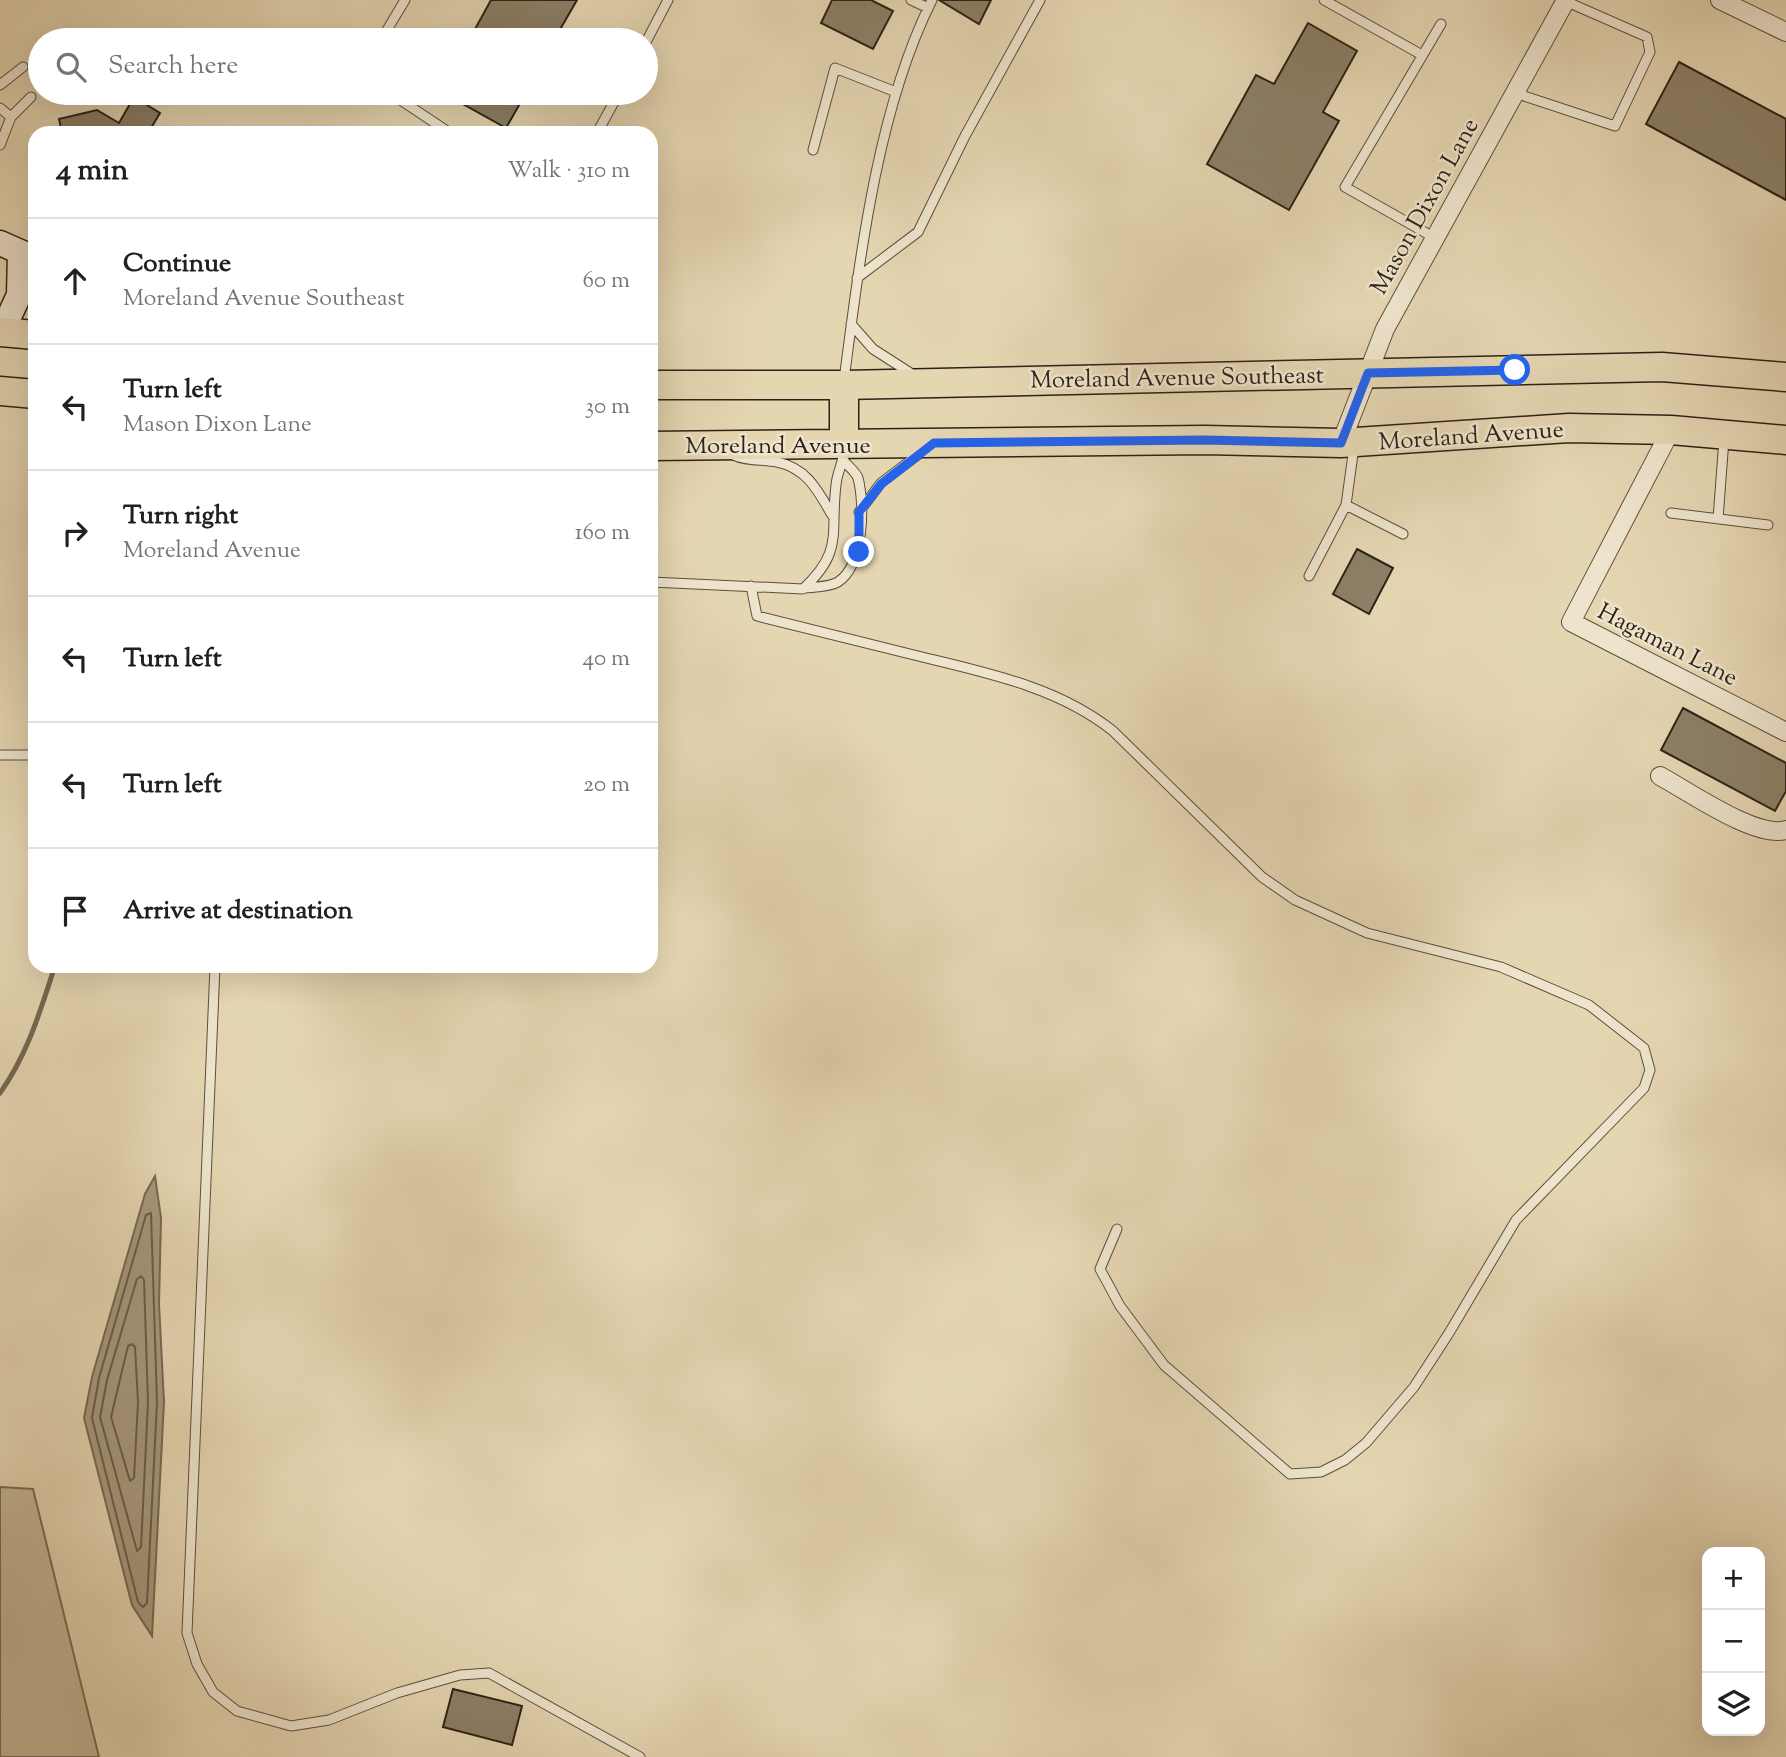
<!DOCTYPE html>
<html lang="en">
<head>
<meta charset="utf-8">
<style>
	:root { --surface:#fff; --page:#f6f6f6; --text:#202124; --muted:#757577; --line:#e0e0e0 }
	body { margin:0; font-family:"Sorts Mill Goudy",serif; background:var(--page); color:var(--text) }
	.controls { position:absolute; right:21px; bottom:21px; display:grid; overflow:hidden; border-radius:14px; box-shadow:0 7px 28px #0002 }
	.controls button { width:63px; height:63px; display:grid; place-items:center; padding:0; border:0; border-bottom:2px solid var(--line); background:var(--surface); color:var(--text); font:35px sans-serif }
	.stop { position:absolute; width:21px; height:21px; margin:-16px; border:5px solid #2563eb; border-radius:50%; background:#fff }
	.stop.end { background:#2563eb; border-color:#fff; box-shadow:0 2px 7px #0008 }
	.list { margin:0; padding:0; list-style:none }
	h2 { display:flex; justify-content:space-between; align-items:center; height:91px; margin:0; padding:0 28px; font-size:30px }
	h2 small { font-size:23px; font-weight:400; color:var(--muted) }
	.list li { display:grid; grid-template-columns:46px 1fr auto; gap:21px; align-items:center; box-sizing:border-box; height:126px; padding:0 28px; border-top:2px solid var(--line) }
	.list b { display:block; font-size:26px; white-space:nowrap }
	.list p { margin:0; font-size:23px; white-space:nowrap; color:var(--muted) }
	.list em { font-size:23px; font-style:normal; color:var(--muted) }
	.icon { flex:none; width:38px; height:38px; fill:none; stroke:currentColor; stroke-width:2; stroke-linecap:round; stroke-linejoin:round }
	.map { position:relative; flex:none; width:1786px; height:1757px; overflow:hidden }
	.search { position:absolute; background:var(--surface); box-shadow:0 7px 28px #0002; left:28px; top:28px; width:630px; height:77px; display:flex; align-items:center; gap:18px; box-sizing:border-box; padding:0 24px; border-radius:38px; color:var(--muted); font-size:26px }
	.panel { position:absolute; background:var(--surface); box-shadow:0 7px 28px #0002; left:28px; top:126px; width:630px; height:847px; border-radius:21px }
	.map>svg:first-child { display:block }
</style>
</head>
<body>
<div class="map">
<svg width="1786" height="1757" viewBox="0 0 1786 1757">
	<rect width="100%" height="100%" fill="#e5d6b2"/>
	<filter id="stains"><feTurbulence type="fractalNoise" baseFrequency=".00286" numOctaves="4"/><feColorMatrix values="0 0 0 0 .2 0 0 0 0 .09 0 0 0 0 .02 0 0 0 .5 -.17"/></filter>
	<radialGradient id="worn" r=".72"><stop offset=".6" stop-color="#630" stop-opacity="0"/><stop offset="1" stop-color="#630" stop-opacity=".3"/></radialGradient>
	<path fill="#c5b798" stroke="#786c58" stroke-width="2" d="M0,1487L33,1489L99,1757H0Z"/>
	<path fill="#a6997d" stroke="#756954" stroke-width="2" d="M155,1176L161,1218L159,1304L164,1402L152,1636L132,1605L84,1418L92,1377L145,1194Z"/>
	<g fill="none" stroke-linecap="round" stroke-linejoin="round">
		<path stroke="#685e4a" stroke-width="2" d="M151,1213L157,1402L147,1603L143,1607L138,1602L92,1418L99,1378L146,1215Z
			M141,1276L144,1280L148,1402L141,1547L137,1551L100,1417L107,1380L137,1279Z
			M132,1344L135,1347L138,1402L134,1478L130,1481L111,1417L128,1346Z"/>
		<path stroke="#756954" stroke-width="5" d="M0,1093C28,1054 40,1011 55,966"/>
	</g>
	<path fill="#8c8068" stroke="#2b2217" stroke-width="2" d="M491,0H577L554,40H469Z
		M832,0H871L893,11L873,49L821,23Z
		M939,0H991L979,24Z
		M1308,23L1357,51L1323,112L1339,121L1289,210L1207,164L1256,75L1274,84Z
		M1679,62L1786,119V200L1646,124Z
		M443,93H526L506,128Z
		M134,97L160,113L148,133H62L59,119L97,110L119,123Z
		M1357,549L1393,568L1369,614L1333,594Z
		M1683,708L1786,763V791L1775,811L1661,750Z
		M453,1689L522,1706L512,1745L443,1727Z"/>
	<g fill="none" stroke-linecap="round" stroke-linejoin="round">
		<g stroke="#5a4f3e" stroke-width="11">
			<path id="service" d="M911,0L928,8
				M1324,0L1422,55
				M381,40L405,0
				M646,42L668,0
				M0,85L23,67
				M390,93L450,133
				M1515,93L1615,126L1650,52L1647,37L1565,1
				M0,108L11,117
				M597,133L619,93
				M0,145L11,117L31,97
				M813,150L835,68L896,92
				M1435,238L1345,187L1441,24
				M857,278L918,232L965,136L1040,0
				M851,324L873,349L912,374
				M844,380C860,258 877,110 932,0
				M733,455C748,462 761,459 777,462C807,468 818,491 832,515
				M1346,505L1403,534
				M859,512L881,483L923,451
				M1671,513L1768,525
				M1718,519L1724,439
				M1309,576L1346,505L1354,447
				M651,582L803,589C844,551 830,534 836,485C837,472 844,462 844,448
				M751,586L757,616C810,629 862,642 914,655C983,672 1057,686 1113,731L1262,877L1295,900L1367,933L1501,967L1589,1005L1644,1048L1650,1070L1644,1088L1516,1220L1449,1333L1414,1387L1366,1443L1345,1460L1321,1472L1290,1474L1164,1365L1120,1306L1100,1269L1117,1229
				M805,588C815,587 830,587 838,582C864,565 865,505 858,478C856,472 848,466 844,461
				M0,755H35
				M215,966L187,1633L197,1664L213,1692L237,1711L291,1726L329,1720L397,1693L460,1675L489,1673L640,1757"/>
		</g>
		<g stroke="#5a4f3e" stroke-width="20">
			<path id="minor" d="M1720,0L1786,32
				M1671,430L1571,622L1786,732
				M1341,443L1385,329L1566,0
				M1660,776C1688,791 1756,839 1786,830"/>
		</g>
		<g stroke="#2b2217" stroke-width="27">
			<path id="secondary" d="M0,243L34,258
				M2,332L19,295L20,252"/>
		</g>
		<g stroke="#2b2217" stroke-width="31">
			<path id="primary" d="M0,332L35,335
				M651,385H844L1662,367L1786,377
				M844,385V445
				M0,391L35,394
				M651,446L1205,440L1341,443L1569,428L1671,430L1786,440"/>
		</g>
		<use href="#service" stroke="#eee4cd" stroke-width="9"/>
		<use href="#minor" stroke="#eee4cd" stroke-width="18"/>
		<use href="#secondary" stroke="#eee4cd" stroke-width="24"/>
		<use href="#primary" stroke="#e5d6b2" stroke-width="28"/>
	</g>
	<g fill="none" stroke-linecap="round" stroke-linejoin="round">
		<path stroke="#2563eb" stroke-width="9" d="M859,552V512L881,484L934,443L1205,440L1341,443L1368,373L1515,370"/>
	</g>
	<g text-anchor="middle" stroke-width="5" stroke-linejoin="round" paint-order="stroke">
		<g font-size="24" fill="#2b2217" stroke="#eee4cd">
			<text transform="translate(1424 206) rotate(-61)" y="8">Mason Dixon Lane</text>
			<text transform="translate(1177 377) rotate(-1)" y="8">Moreland Avenue Southeast</text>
			<text transform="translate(1471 435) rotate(-4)" y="8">Moreland Avenue</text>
			<text x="778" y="453">Moreland Avenue</text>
			<text transform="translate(1668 644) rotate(27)" y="8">Hagaman Lane</text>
		</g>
	</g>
	<rect width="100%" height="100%" filter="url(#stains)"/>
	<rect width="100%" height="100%" fill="url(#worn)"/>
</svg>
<div class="controls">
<button>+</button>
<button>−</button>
<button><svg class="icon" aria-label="layers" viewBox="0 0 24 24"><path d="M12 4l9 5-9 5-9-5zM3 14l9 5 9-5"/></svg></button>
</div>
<div class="stop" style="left:1515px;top:370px"></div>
<div class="stop end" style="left:859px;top:552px"></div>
<div class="search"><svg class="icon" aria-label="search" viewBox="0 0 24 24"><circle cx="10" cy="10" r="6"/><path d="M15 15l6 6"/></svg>Search here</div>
<section class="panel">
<h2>4 min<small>Walk · 310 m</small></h2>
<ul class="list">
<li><svg class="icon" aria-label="ahead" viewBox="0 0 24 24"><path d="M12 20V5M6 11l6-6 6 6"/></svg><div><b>Continue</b><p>Moreland Avenue Southeast</p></div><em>60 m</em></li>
<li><svg class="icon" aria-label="left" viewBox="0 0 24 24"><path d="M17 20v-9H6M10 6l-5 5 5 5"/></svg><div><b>Turn left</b><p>Mason Dixon Lane</p></div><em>30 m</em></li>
<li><svg class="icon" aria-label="right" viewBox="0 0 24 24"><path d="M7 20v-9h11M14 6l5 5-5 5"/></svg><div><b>Turn right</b><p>Moreland Avenue</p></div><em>160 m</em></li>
<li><svg class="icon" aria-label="left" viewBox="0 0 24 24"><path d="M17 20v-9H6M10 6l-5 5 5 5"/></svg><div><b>Turn left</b></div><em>40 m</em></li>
<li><svg class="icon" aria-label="left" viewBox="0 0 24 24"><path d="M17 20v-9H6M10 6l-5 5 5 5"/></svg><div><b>Turn left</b></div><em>20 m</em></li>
<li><svg class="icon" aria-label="arrive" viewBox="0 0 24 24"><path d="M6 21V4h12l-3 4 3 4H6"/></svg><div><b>Arrive at destination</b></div></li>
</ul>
</section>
</div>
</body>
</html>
